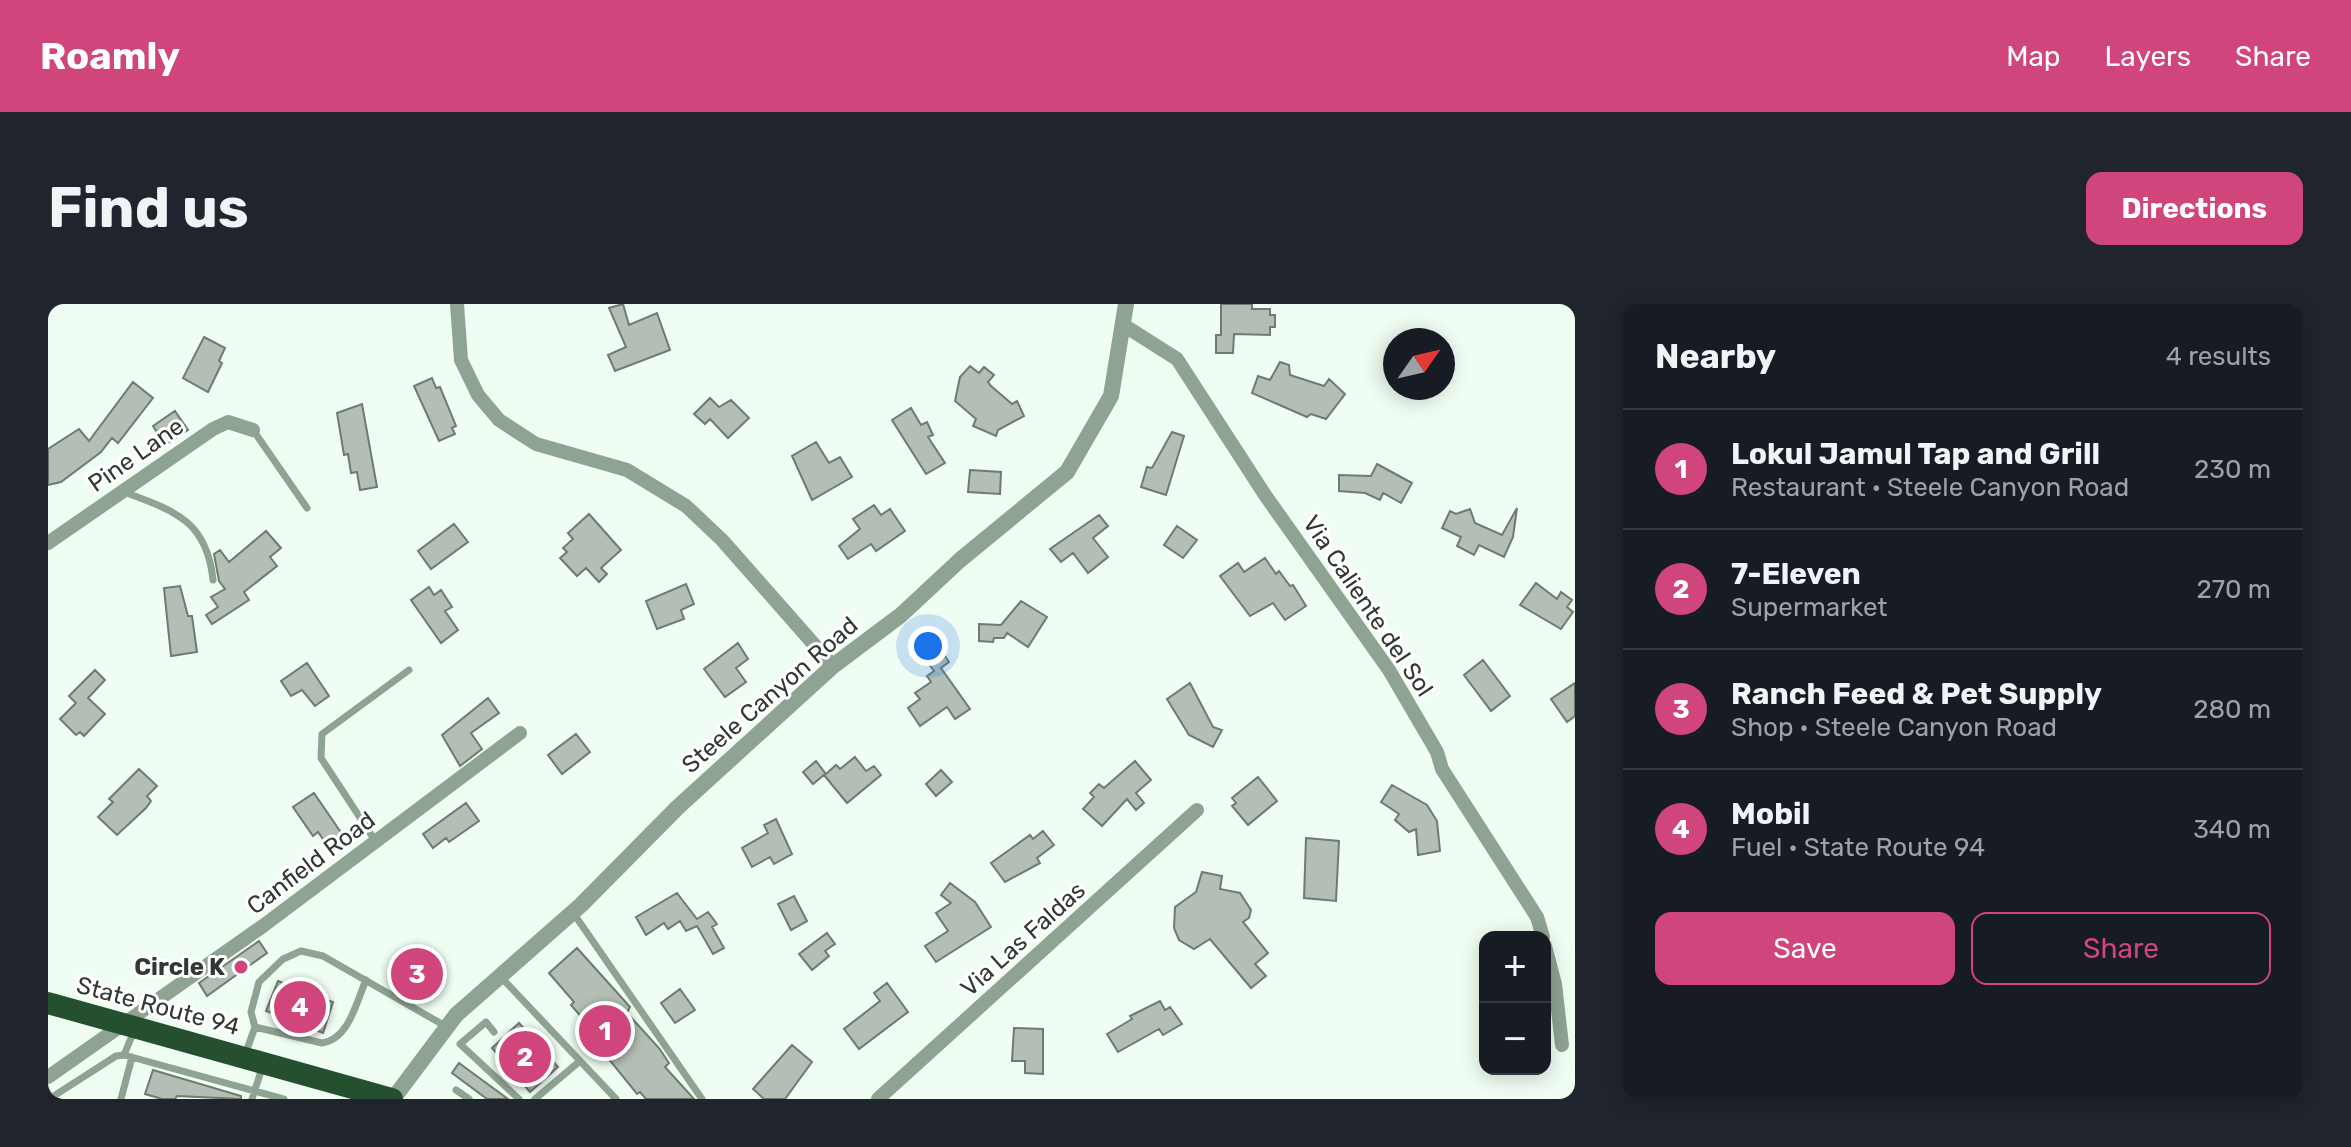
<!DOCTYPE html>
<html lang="en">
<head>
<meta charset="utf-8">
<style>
	:root { --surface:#171b24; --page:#20242c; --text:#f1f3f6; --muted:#9ea1a6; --line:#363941; --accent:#d0457c }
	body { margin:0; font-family:Rubik,sans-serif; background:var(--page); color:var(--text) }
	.controls { position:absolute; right:24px; bottom:24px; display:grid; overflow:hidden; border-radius:16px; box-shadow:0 4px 20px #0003 }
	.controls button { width:72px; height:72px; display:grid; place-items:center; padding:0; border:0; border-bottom:2px solid var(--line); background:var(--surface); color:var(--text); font:40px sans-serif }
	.compass { position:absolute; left:1335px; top:24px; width:72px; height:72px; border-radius:50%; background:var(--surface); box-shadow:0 4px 20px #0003; rotate:56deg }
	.you { position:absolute; left:880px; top:342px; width:28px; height:28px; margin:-20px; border:6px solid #fff; border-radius:50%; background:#1a73e8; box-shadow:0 0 0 12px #1a73e833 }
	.badge { display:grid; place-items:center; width:52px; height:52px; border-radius:50%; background:var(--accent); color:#fff; font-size:26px; font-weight:700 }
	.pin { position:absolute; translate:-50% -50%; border:4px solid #fff; box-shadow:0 2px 8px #0006 }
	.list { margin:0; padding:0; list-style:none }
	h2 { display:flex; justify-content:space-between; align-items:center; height:104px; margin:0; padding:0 32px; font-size:34px }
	h2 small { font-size:26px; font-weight:400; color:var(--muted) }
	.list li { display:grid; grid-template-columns:52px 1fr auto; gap:24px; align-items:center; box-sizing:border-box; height:120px; padding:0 32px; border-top:2px solid var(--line) }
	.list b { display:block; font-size:30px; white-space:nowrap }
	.list p { margin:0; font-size:26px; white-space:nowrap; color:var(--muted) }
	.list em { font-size:26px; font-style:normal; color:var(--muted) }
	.actions { display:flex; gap:16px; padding:24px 32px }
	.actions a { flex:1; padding:18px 0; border:2px solid var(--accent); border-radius:16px; text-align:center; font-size:28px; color:var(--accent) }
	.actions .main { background:var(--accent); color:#fff }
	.map { position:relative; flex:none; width:1527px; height:795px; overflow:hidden; border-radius:16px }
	header { display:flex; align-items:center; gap:48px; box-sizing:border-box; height:112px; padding:0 40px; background:var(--accent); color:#fff }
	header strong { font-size:38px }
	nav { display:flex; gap:44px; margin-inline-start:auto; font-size:28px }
	.intro { display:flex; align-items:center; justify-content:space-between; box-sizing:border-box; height:192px; padding:0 48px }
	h1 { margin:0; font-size:56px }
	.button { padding:20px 36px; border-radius:16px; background:var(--accent); color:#fff; font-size:28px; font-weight:700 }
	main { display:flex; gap:48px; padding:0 48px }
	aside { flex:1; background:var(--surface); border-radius:16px; box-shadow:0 4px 20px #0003 }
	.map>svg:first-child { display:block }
</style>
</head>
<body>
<header>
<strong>Roamly</strong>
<nav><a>Map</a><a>Layers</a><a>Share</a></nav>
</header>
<div class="intro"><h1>Find us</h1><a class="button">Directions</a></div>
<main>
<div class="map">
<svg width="1527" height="795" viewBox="0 0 1527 795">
	<rect width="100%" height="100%" fill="#f0fdf2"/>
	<path fill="#b3bfb5" stroke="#6f7a71" stroke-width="2" d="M575,0L581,21L609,9L622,46L567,67L560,51L578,43L561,4Z
		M1173,0H1204V5H1222V11H1227V23H1222V31L1186,30L1185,49H1168V31H1173Z
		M156,33L177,44L171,57L174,59L160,88L135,74Z
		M1232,58L1241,61L1242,71L1276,82L1281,75L1297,90L1278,115L1263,110L1259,113L1204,89L1210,72L1222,76Z
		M922,62L931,69L936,63L946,71L940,78L943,82L964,100L969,97L976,112L950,126L948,132L925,122L928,115L907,97L912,73Z
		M384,74L388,84L392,83L408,122L404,124L407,130L391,137L366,82Z
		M85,78L105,94L70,139L64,134L53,148L13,178L0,181V145L31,125L41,137Z
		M662,94L671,103L683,96L701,114L680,134L662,115L657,120L646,110Z
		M314,100L329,183L312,186L309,168L303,169L300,150L296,151L289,109Z
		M863,104L873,121L879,118L885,131L880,133L897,159L878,170L844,116Z
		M127,107L140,126L117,141L105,122Z
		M1124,128L1136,132L1118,191L1093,183L1099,163L1104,164Z
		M768,138L781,159L792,153L804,173L764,196L744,152Z
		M1329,160L1364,179L1353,199L1335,189L1332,196L1317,189L1291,187V171L1323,172Z
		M922,166L953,168L952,190L920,188Z
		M826,201L833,211L842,205L857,227L828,247L823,240L800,255L791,242L812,225L805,215Z
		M1469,204L1465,233L1456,253L1431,241L1426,251L1409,242L1413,233L1394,224L1402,207L1408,210L1422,205L1427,219L1454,231Z
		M541,210L573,246L553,264L559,270L551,278L538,264L529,272L512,254L519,248L515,244L525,235L520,229Z
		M1051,211L1060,222L1045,234L1060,253L1040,269L1025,249L1013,258L1002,245Z
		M406,220L420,238L383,265L370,247Z
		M1129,222L1149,236L1135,254L1116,241Z
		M218,227L233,244L222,253L229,262L196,288L201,296L164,320L158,311L170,303L163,293L177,285L171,277L166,250L172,246L181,258Z
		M1217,254L1228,270L1231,267L1242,282L1245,281L1258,302L1237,316L1225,299L1202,312L1172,272L1190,259L1196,268Z
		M1488,279L1509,295L1513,288L1524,296L1519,303L1525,308L1513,325L1472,301Z
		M638,280L646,300L633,306L636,315L609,325L598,297Z
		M132,282L140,312H144L149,348L123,352L116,284Z
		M381,283L386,291L393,286L404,303L397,307L410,326L393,339L363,296Z
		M973,297L999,313L980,343L959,329L956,334H946L945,338L931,337V320L953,321Z
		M690,339L700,355L688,364L698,378L677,393L656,365Z
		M893,346L901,358L893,364L922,405L907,415L899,403L872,422L860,404L872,395L867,389L883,378L879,372L886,367L878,356Z
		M1435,356L1462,392L1443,407L1416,371Z
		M259,359L281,392L267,402L254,386L243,392L233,377Z
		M47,366L57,376L40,394L57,410L36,432L32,428L28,431L12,415L28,399L21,392Z
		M1142,379L1165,423L1174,426L1165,443L1141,431L1119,395Z
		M1527,379V412L1519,418L1503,395Z
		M440,394L451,409L423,429L434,445L412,462L394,431Z
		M528,430L542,448L514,470L500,451Z
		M807,453L818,467L826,462L833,471L799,499L776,471L765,480L755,468L768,457L778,470L788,461L792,465Z
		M1087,457L1103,476L1088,489L1096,499L1088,506L1079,495L1054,522L1035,505L1046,493L1042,489L1051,480L1056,484Z
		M91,465L109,482L99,492L103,497L98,504L69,531L50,513L65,498L61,495Z
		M893,466L904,478L888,492L878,480Z
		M1210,473L1229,497L1200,521L1184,502L1188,499L1184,494Z
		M1344,481L1379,501L1389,517L1392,547L1370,551L1368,525L1361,528L1347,516L1351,510L1333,498Z
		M266,489L294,530L279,541L270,528L265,532L245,503Z
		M418,499L431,517L401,538L398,534L385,544L375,530Z
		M728,515L744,550L726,560L722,553L704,563L694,544L720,529L716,521Z
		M995,527L1006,541L989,554L992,559L957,578L943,559L982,531L985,535Z
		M1258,534L1291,537L1288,597L1256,594Z
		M1154,568L1174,572L1172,585L1192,589L1203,606L1201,614L1195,618L1220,649L1207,660L1218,672L1203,684L1162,635L1146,645L1131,636L1126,624L1127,603L1148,588Z
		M902,579L927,598L943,623L888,658L877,642L900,627L888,609L903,599L893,591Z
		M629,589L649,615L660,608L669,620L664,623L676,644L665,650L649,622L638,627L632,617L620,625L616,619L598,631L588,613Z
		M746,592L759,617L743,626L730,600Z
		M779,629L787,640L777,647L781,652L764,666L751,650Z
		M211,637L219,649L159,692L151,679Z
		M529,644L582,703L579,709L611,744L621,759L617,763L646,795H598L592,788L589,790L551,743L556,739L523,701L526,698L501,669Z
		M360,649L392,673L378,691L346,668Z
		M230,677L285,698L275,729L218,707Z
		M839,679L860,708L811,745L796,725L832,697L826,689Z
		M632,685L647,706L627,719L613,699Z
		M1112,697L1117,706L1122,703L1134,720L1115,731L1111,725L1070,748L1059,730L1084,715L1082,712Z
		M471,719L510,763L482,788L444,744Z
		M966,724L995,725V770L977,769V757H964Z
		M744,741L764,758L737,795H716L705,785Z
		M411,759L460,795H439L404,769Z
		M105,766L193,792V795L129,792L127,795H114L97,790Z"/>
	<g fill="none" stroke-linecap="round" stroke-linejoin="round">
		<path stroke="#8ea391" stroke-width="7" d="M205,126L259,204
			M76,188C127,207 159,217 165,276
			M328,538L273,454L274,430L361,366
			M526,610L654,795
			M452,672L568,795
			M207,723L274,739C301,735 308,699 318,676
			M86,727L76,751L236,795
			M446,728L438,718L412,740L471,795
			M197,751L207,723L203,708L211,678L235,655L253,647L275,652L399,723
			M408,786L421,795
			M1,795L68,752L76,751
			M73,795L84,753
			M204,795L214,764
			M487,795L532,757"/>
		<path stroke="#8ea391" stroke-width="14" d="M409,0L413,56L430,91L451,116L488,140L579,166L638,202L674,236L785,362
			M1077,22L1129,55L1217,191L1341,366L1389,448L1394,465L1489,613L1495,633
			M0,239L165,125L180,118L205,126
			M1497,642L1507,680L1514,741
			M0,773L215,622L472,429
			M830,795L1149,506"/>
		<path stroke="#8ea391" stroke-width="16" d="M345,795L408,711L533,601L630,503L785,362L853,311L912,256L1019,168L1063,92L1078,0"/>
		<path stroke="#24502f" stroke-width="22" d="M0,699L344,795"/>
	</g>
	<circle fill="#d0457c" stroke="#fff" stroke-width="3" cx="193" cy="663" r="8"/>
	<g text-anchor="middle" stroke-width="6" stroke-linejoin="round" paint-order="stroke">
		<g font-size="24" fill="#323833" stroke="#fff">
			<text transform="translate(88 151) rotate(-35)" y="8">Pine Lane</text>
			<text transform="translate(1320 302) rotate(56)" y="8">Via Caliente del Sol</text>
			<text transform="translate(722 391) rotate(-41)" y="8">Steele Canyon Road</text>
			<text transform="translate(263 559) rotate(-37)" y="8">Canfield Road</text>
			<text transform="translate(975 635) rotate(-42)" y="8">Via Las Faldas</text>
			<text transform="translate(110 702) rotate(15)" y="8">State Route 94</text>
		</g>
		<g font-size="24" font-weight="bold" fill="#323833" stroke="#fff" text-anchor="end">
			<text x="177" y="671">Circle K</text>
		</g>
	</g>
</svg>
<div class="controls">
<button>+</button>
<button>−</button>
</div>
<svg class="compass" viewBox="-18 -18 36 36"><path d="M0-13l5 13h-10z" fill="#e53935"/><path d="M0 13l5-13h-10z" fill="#9ea1a6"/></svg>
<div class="you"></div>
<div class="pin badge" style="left:557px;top:727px">1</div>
<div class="pin badge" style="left:477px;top:753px">2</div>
<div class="pin badge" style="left:369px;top:670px">3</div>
<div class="pin badge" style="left:252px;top:703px">4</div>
</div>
<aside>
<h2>Nearby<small>4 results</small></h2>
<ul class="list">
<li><span class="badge">1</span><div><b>Lokul Jamul Tap and Grill</b><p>Restaurant · Steele Canyon Road</p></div><em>230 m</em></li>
<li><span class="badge">2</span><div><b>7-Eleven</b><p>Supermarket</p></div><em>270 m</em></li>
<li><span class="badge">3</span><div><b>Ranch Feed &amp; Pet Supply</b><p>Shop · Steele Canyon Road</p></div><em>280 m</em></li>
<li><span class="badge">4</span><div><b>Mobil</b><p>Fuel · State Route 94</p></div><em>340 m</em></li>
</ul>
<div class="actions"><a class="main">Save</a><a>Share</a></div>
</aside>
</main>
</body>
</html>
